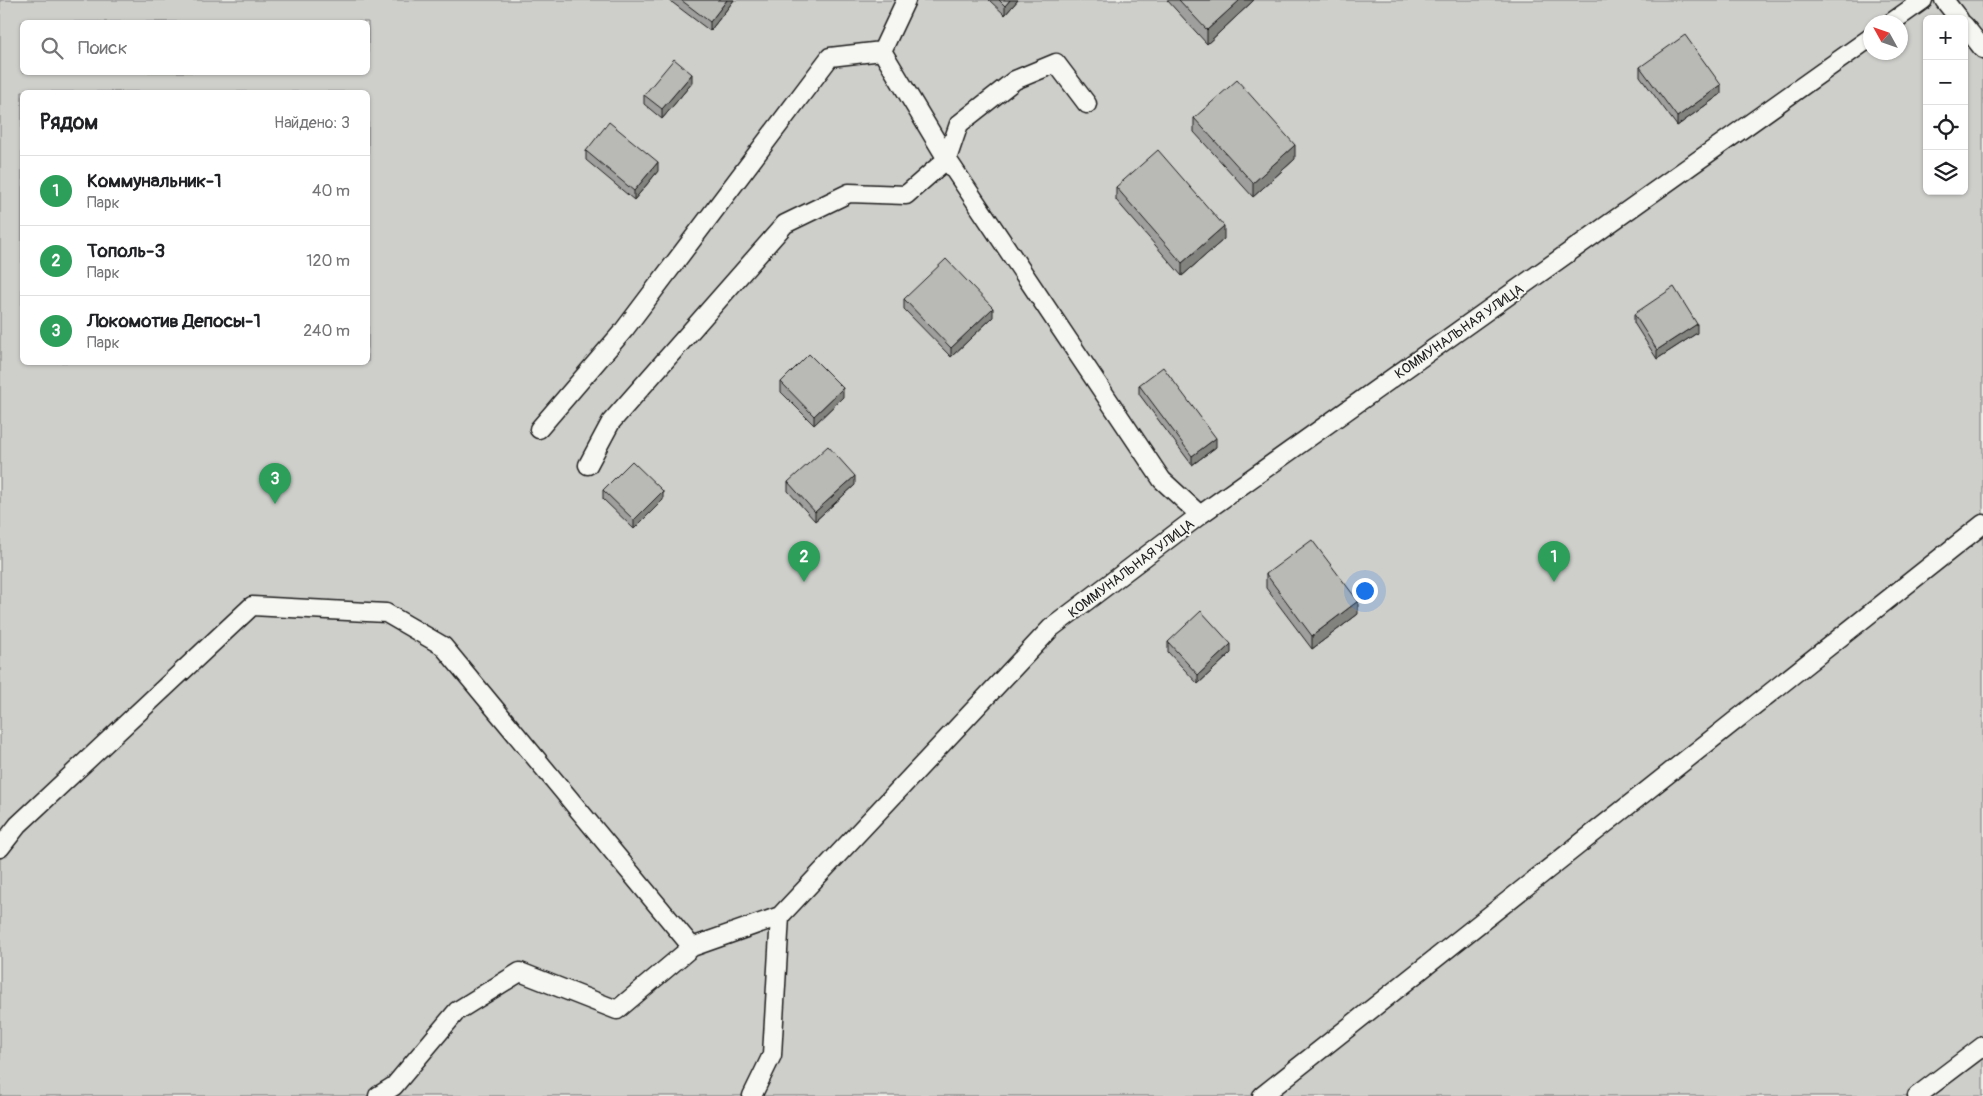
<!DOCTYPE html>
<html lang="ru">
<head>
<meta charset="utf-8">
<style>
	:root { --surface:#fff; --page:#f2f2f2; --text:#202124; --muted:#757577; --line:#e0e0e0; --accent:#ea580c }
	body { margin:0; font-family:Pangolin,sans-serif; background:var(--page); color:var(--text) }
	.controls { position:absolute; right:15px; top:15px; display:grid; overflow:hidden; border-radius:8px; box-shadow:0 1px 4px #0004 }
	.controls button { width:45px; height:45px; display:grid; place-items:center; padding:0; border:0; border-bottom:1px solid var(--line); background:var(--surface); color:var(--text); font:25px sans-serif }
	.compass { position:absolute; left:1863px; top:15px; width:45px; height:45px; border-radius:50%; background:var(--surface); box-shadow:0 1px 4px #0004; rotate:310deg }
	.you { position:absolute; left:1364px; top:590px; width:18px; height:18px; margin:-12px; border:4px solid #fff; border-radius:50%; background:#1a73e8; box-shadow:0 0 0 8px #1a73e833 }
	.badge { display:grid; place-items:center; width:32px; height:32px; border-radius:50%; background:var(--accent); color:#fff; font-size:16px; font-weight:700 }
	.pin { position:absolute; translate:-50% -41px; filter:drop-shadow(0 1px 2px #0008) }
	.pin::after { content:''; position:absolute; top:26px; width:18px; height:15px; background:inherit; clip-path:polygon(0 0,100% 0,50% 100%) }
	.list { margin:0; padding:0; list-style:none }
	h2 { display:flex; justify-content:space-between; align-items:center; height:65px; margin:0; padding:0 20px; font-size:21px }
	h2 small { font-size:16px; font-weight:400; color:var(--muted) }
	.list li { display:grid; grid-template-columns:32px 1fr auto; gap:15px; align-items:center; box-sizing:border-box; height:70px; padding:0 20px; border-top:1px solid var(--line) }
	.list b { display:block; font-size:19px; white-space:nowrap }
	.list p { margin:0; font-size:16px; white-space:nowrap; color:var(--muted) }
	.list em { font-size:16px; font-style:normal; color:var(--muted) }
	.icon { flex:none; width:28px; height:28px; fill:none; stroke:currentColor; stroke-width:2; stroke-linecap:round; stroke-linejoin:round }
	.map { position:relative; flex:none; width:1983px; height:1096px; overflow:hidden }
	.search { position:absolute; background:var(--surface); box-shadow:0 1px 4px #0004; left:20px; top:20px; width:350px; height:55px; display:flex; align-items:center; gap:12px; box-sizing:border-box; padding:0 18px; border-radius:8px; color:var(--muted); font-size:19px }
	.panel { position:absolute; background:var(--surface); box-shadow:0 1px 4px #0004; left:20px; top:90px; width:350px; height:275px; border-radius:8px }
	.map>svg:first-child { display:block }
</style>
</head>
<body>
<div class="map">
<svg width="1983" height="1096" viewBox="0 0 1983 1096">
	<rect width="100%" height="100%" fill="#edede9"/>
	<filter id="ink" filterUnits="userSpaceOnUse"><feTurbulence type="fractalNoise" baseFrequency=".02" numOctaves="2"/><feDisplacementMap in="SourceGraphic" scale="10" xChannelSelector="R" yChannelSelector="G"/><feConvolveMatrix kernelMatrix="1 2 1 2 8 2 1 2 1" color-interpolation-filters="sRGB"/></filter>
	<g filter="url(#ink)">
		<path fill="#cececb" stroke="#757574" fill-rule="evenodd" d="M0,0H1983V1096H0ZM1927,19H1964V191H1927ZM22,22H368V72H22ZM1870,22H1900V52H1870ZM22,92H368V362H22Z"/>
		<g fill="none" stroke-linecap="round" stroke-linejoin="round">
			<g stroke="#1c1c1c" stroke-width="21">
				<path id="service" d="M906,0L882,51L947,159L1162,480L1200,515
					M1944,0L1959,19
					M1892,22L1923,0
					M1964,25L1983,49
					M539,429L624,330L830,57L882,51
					M588,465L611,422L785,224L849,193L906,195L947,159L959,124L1015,80L1056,63L1087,104
					M0,848L18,825L252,606L386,613L443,646L692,947
					M378,1096L394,1086L457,1011L520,972L617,1010L692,947L780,916
					M752,1096L772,1055L780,916L1051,628L1200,515L1870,38
					M1262,1096L1983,524
					M1917,1096L1983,1046"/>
			</g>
			<use href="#service" stroke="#f6f6f2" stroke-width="18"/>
		</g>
		<path fill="#9f9f9d" stroke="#1c1c1c" d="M669,0H734L710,31Z
			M989,0H1018L1005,15Z
			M1167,0H1254L1207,44Z
			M1640,67L1721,94L1677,126L1640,76Z
			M692,83L662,119L644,104V95Z
			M1194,118L1295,159L1253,197L1194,132Z
			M586,151L658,171L634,200L586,160Z
			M1116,187L1224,239L1182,276L1116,200Z
			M904,299L993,317L951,357L904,309Z
			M1634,314L1697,333L1657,359L1634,323Z
			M781,382L843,397L814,425L781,392Z
			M1139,385L1216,447L1192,465L1139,394Z
			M788,482L855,485L815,521L788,491Z
			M603,490L663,500L634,529L603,499Z
			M1266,574L1358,614L1312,649L1266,588Z
			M1168,642L1231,653L1198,684L1168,652Z"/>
		<path fill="#82827f" stroke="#1c1c1c" d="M727,0H734L710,31V22Z
			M1010,0H1018L1005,15V6Z
			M1240,0H1254L1207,44V30Z
			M692,74V83L662,119V109Z
			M1721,85V94L1677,126V117Z
			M1295,145V159L1253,197V183Z
			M658,162V171L634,200V191Z
			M1224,226V239L1182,276V263Z
			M993,308V317L951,357V348Z
			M1697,324V333L1657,359V350Z
			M843,388V397L814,425V416Z
			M1216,438V447L1192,465V456Z
			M855,476V485L815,521V512Z
			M663,491V500L634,529V520Z
			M1358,601V614L1312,649V636Z
			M1231,644V653L1198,684V675Z"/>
		<path fill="#b9b9b6" stroke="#1c1c1c" d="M681,0H727L710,22Z
			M999,0H1010L1005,6Z
			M1179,0H1240L1207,30Z
			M1685,35L1721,85L1677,117L1640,67Z
			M674,59L692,74L662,109L644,95Z
			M1237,80L1295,145L1253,183L1194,118Z
			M609,122L658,162L634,191L586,151Z
			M1158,150L1224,226L1182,263L1116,187Z
			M946,259L993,308L951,348L904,299Z
			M1674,287L1697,324L1657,350L1634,314Z
			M809,354L843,388L814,416L781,382Z
			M1163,367L1216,438L1192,456L1139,385Z
			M828,446L855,476L815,512L788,482Z
			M632,461L663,491L634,520L603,490Z
			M1312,540L1358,601L1312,636L1266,574Z
			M1201,611L1231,644L1198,675L1168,642Z"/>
	</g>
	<g text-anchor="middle" stroke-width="4" stroke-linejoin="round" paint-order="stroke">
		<g font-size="14" fill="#1c1c1c" stroke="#f6f6f2">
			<text transform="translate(1459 331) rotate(-35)" y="5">КОММУНАЛЬНАЯ УЛИЦА</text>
			<text transform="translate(1131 568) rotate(-37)" y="5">КОММУНАЛЬНАЯ УЛИЦА</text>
		</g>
	</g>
</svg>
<div class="controls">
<button>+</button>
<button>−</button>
<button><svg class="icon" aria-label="locate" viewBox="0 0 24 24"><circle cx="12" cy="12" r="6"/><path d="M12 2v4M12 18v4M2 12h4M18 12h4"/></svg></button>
<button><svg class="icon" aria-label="layers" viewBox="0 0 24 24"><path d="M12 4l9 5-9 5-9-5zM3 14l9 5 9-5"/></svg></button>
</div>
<svg class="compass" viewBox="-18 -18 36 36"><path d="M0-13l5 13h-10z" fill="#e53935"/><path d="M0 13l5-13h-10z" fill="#757577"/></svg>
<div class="you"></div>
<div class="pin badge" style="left:1554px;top:582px;background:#2e9e5b">1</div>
<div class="pin badge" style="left:804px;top:582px;background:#2e9e5b">2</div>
<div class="pin badge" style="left:275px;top:504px;background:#2e9e5b">3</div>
<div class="search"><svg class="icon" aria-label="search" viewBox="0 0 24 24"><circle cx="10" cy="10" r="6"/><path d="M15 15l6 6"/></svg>Поиск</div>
<section class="panel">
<h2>Рядом<small>Найдено: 3</small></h2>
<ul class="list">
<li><span class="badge" style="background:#2e9e5b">1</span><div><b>Коммунальник-1</b><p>Парк</p></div><em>40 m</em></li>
<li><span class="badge" style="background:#2e9e5b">2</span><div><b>Тополь-3</b><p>Парк</p></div><em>120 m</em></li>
<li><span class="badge" style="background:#2e9e5b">3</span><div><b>Локомотив Депосы-1</b><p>Парк</p></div><em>240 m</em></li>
</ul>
</section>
</div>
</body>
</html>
